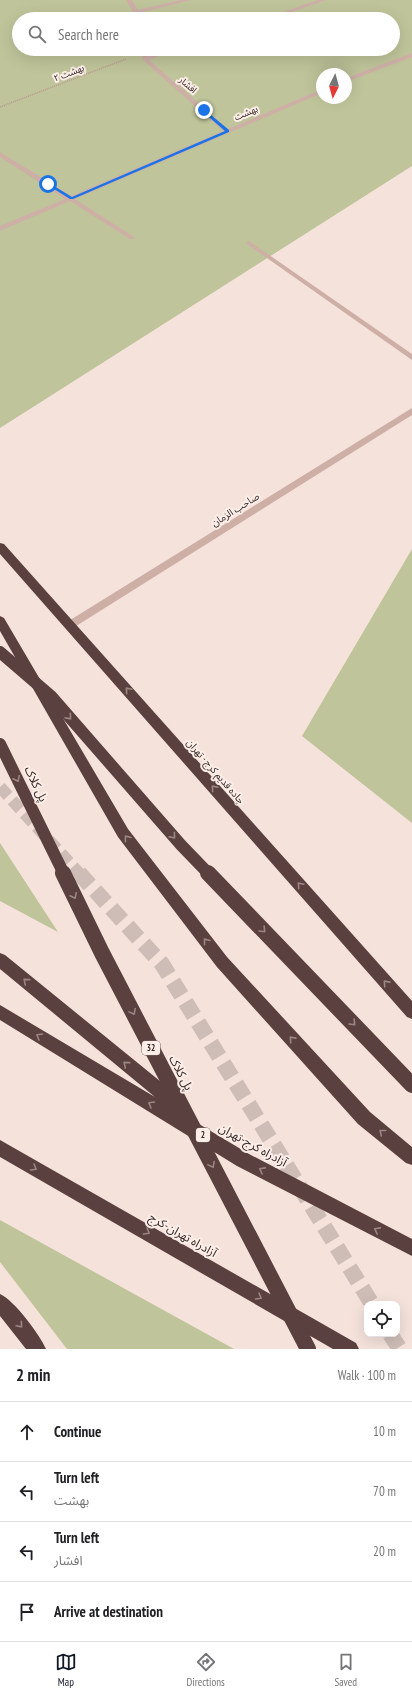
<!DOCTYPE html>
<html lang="en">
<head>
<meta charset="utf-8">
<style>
	:root { --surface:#fff; --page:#f2f2f2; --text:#202124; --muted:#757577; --line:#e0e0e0; --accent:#111827 }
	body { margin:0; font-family:"PT Sans Narrow","Noto Sans Arabic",sans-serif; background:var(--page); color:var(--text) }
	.controls { position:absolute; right:12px; bottom:12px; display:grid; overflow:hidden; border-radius:8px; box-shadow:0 4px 16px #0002 }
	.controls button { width:36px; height:36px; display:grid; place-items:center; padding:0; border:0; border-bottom:1px solid var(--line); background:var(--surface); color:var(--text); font:20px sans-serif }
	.compass { position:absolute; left:316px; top:68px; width:36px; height:36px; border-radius:50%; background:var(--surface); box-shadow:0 4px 16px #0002; rotate:186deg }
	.stop { position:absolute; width:12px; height:12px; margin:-9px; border:3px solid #1a73e8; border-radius:50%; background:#fff }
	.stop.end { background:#1a73e8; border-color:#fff; box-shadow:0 1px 4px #0008 }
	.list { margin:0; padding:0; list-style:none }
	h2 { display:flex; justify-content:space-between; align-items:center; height:52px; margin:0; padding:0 16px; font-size:17px }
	h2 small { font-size:13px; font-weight:400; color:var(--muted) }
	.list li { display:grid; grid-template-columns:26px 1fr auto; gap:12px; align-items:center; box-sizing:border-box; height:60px; padding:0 16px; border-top:1px solid var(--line) }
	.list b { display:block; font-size:15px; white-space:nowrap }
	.list p { margin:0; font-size:13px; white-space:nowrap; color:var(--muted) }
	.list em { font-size:13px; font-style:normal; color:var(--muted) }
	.icon { flex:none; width:22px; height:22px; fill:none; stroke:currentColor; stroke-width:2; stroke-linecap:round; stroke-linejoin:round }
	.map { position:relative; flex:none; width:412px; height:1349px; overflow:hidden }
	.search { position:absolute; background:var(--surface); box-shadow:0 4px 16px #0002; left:12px; right:12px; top:12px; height:44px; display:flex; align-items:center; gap:10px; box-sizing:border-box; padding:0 14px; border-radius:22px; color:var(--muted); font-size:15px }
	.sheet { height:292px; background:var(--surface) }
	nav { display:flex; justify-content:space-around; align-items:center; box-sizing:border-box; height:56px; border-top:1px solid var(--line); background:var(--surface); font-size:11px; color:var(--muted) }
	nav a { display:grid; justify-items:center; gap:2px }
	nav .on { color:var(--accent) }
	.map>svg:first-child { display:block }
</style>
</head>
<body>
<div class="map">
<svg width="412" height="1349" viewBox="0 0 412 1349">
	<rect width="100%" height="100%" fill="#f4e2db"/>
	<path fill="#bfc49a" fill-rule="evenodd" d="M0,0H412V166L0,428ZM19,19H393V49H19ZM322,74H346V98H322Z
		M412,549V823L302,736Z
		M0,843L58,932L0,901Z
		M0,1220L234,1349H67L0,1262Z"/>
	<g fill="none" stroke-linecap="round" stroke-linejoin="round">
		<path stroke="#cebdb7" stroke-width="12" stroke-dasharray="12 6" stroke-linecap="butt" d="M0,787L80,874"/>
		<path stroke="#cebdb7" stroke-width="16" stroke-dasharray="16 8" stroke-linecap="butt" d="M79,873L162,964L372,1304
			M390,1334L400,1349"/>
		<path stroke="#b99890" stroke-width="1.5" stroke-dasharray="1 1" stroke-linecap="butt" d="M0,107L126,59"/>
		<path fill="#cdafa6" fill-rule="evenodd" d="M126,0H132L138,10L181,0H191L139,13V19L134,18L133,12Z
			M318,0H326L271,19H263Z
			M140,49H146L147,56L169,49H178L149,60L228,129L320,90L322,89V93L75,199L134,237V239H130L70,201L0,231V226L65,199L0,157V152L71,196L223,131L143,60Z
			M412,53V57L346,82V78Z
			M249,241L412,354V360L247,244V242Z
			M412,408V415L73,628H67L65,625L67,622Z"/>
		<path fill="#5a403e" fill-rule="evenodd" d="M0,543L4,544L412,1001V1019L407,1017L0,554Z
			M0,616L4,618L128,829L227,957L370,1112L412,1147V1165L406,1163L358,1124L217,967L118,837L0,631Z
			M0,953L5,955L187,1103L189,1109L187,1115H184L249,1154L412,1239V1256L237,1166L0,1020V1005L155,1097L0,969Z
			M0,1140L356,1343L359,1349H333L0,1157Z
			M0,1294C14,1300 40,1335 46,1349H26L0,1316Z"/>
		<path stroke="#5a403e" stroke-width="12" d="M0,652L51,696L181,845L209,874
			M0,744L64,874"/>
		<path stroke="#5a403e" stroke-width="16" d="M63,873L102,953L308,1349
			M208,873L412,1085"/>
	</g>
	<defs><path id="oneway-chevron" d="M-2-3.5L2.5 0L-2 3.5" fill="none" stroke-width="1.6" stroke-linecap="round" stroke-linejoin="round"/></defs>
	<g stroke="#9a8682">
		<use href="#oneway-chevron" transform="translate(128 690) rotate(-131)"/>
		<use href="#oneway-chevron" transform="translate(69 717) rotate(49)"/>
		<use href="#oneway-chevron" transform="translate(17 779) rotate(64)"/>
		<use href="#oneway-chevron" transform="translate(214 788) rotate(-131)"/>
		<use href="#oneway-chevron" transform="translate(173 836) rotate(49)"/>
		<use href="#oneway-chevron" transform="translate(127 838) rotate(-127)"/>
		<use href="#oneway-chevron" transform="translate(300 885) rotate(-131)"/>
		<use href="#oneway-chevron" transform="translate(74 896) rotate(64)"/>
		<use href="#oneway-chevron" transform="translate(263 930) rotate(46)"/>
		<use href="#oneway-chevron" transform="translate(206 941) rotate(-128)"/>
		<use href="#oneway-chevron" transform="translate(26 981) rotate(-140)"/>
		<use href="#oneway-chevron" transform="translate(386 983) rotate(-132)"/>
		<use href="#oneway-chevron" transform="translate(133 1012) rotate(62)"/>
		<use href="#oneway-chevron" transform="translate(353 1023) rotate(46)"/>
		<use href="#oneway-chevron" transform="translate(39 1036) rotate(-149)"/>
		<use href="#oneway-chevron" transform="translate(292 1039) rotate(-132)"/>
		<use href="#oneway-chevron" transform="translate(126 1064) rotate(-140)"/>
		<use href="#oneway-chevron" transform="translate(151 1104) rotate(-149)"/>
		<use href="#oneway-chevron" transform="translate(382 1132) rotate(-141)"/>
		<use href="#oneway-chevron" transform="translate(212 1165) rotate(62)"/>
		<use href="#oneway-chevron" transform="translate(34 1168) rotate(30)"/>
		<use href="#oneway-chevron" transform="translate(262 1170) rotate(-152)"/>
		<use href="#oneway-chevron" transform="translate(377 1230) rotate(-152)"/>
		<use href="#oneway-chevron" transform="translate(147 1232) rotate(30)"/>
		<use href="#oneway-chevron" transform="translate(259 1297) rotate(30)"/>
		<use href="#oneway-chevron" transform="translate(20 1325) rotate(49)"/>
	</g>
	<path fill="#1a73e8" d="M202,110H205L229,130V132L73,199H70L46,184L49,183L72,197L225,131L202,111Z"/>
	<g text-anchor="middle" stroke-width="4" stroke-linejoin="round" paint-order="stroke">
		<g font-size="9" fill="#382927" stroke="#fbeee8">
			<text transform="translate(69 73) rotate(-21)" y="3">بهشت ۲</text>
			<text transform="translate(188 85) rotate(41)" y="3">افشار</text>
			<text transform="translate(246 113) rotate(-23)" y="3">بهشت</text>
		</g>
		<g fill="#fbeee8" stroke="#726461" stroke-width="1">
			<rect x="142" y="1041" width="18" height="14" rx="3"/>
			<rect x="196" y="1128" width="14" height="14" rx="3"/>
		</g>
		<g font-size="9" font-weight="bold" fill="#382927">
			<text x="151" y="1051">32</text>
			<text x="203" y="1138">2</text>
		</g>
		<g font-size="10" fill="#382927" stroke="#fbeee8">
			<text transform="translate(235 509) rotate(-32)" y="4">صاحب الزمان</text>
			<text transform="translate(216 771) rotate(49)" y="4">جاده قدیم کرج - تهران</text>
		</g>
		<g font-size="12" fill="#382927" stroke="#fbeee8">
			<text transform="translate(36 784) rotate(64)" y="4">پل کلاک</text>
			<text transform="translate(181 1073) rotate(62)" y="4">پل کلاک</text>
			<text transform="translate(253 1145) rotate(29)" y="4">آزادراه کرج-تهران</text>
			<text transform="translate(183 1235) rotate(30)" y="4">آزادراه تهران-کرج</text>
		</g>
	</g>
</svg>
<div class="controls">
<button><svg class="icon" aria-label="locate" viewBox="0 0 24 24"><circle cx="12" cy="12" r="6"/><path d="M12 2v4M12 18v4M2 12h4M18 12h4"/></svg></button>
</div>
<svg class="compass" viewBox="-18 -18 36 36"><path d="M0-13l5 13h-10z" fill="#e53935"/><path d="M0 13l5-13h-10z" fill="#757577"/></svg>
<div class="stop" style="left:48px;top:184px"></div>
<div class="stop end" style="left:204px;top:110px"></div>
<div class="search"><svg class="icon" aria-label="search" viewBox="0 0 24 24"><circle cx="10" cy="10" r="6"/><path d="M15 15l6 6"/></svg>Search here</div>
</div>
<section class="sheet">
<h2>2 min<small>Walk · 100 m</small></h2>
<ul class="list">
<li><svg class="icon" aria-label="ahead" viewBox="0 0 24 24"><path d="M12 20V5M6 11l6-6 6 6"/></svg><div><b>Continue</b></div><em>10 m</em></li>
<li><svg class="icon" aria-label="left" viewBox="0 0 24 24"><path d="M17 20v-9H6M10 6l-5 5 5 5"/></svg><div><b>Turn left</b><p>بهشت</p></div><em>70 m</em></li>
<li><svg class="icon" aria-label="left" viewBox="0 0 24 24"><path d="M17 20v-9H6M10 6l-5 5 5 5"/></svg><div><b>Turn left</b><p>افشار</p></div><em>20 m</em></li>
<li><svg class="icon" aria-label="arrive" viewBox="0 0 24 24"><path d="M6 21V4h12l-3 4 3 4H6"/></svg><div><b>Arrive at destination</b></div></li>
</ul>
</section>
<nav>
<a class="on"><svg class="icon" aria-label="map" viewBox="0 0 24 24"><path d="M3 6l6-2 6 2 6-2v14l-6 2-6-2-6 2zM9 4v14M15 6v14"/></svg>Map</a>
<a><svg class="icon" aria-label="directions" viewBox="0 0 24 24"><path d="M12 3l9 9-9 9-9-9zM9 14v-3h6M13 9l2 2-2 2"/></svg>Directions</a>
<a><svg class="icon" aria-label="saved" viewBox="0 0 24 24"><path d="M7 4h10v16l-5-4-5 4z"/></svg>Saved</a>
</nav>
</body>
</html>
